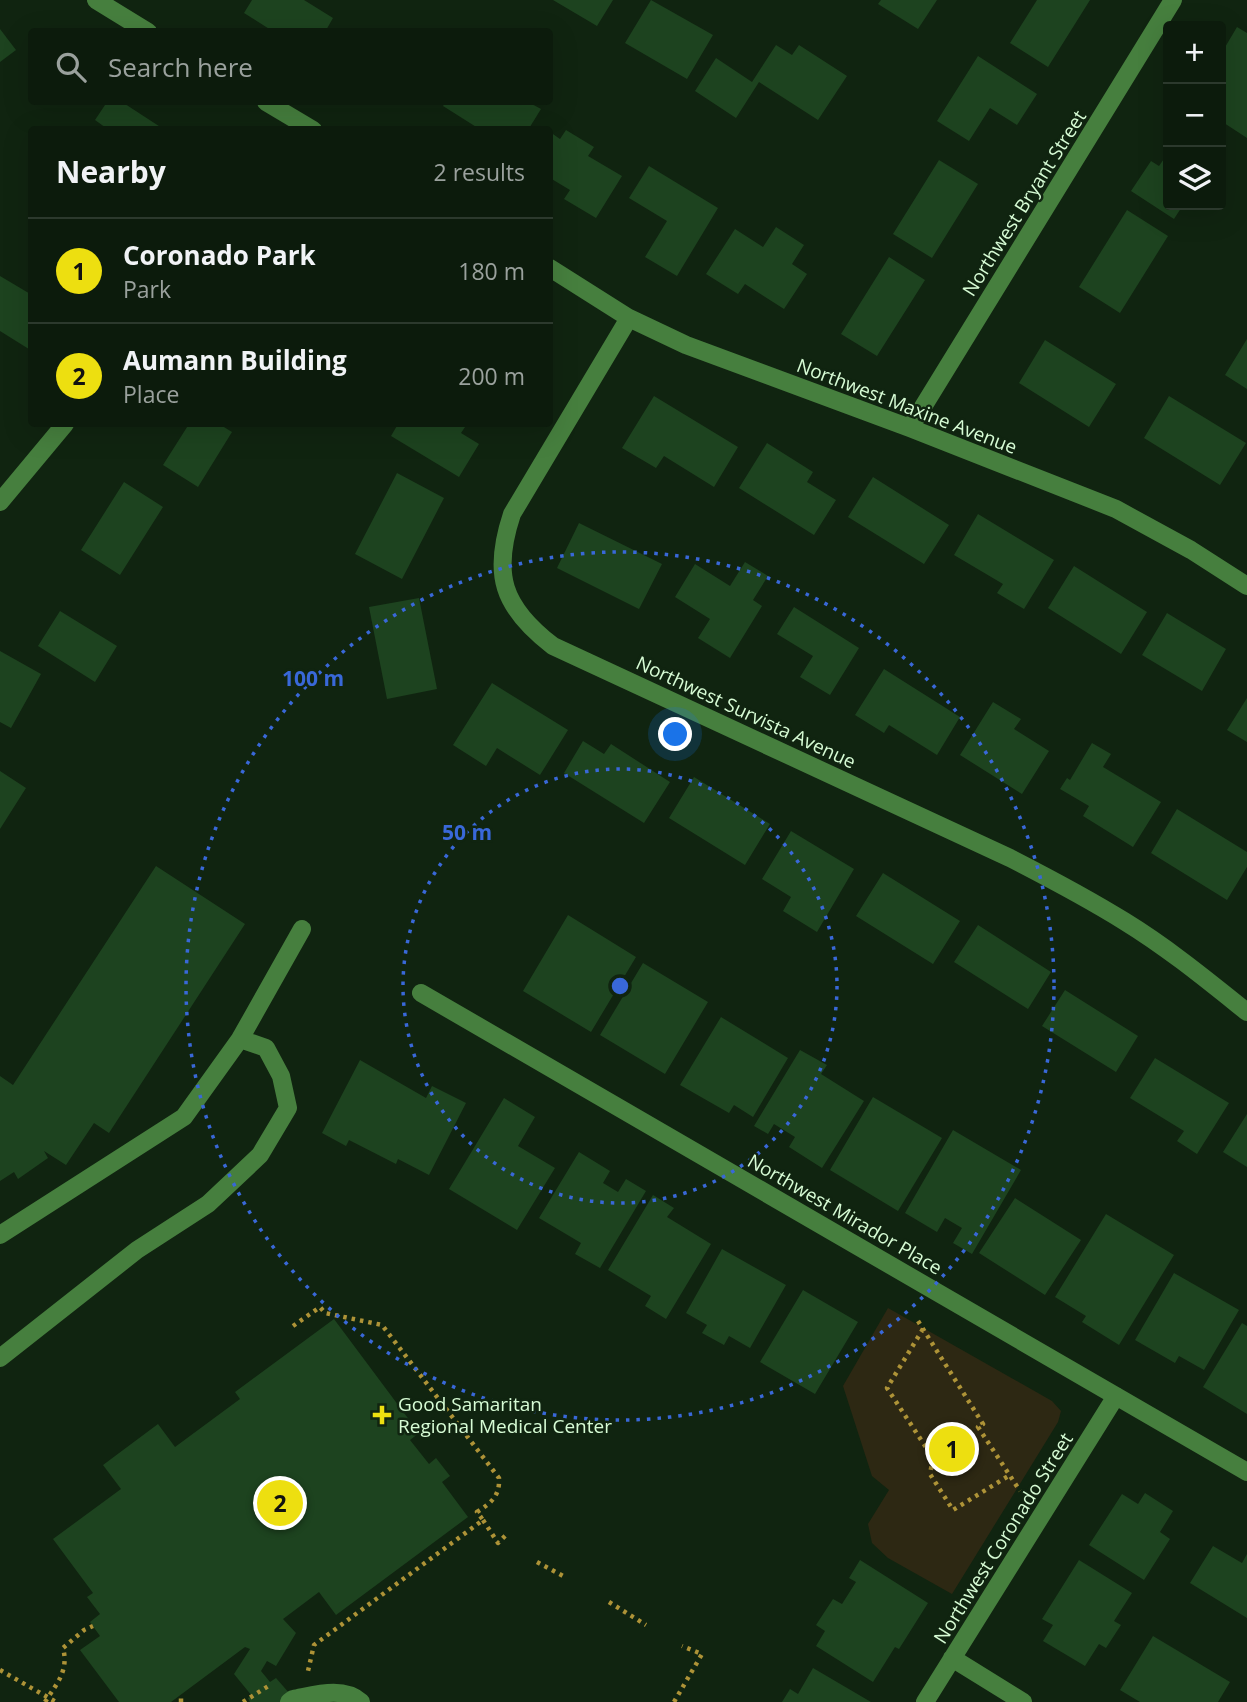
<!DOCTYPE html>
<html lang="en">
<head>
<meta charset="utf-8">
<style>
	:root { --surface:#0c1b0c; --page:#1a281a; --text:#f1f3f6; --muted:#9aa19d; --line:#2c392d; --accent:#eddf10 }
	body { margin:0; font-family:"Open Sans",sans-serif; background:var(--page); color:var(--text) }
	.controls { position:absolute; right:21px; top:21px; display:grid; overflow:hidden; border-radius:7px; box-shadow:0 7px 28px #0002 }
	.controls button { width:63px; height:63px; display:grid; place-items:center; padding:0; border:0; border-bottom:2px solid var(--line); background:var(--surface); color:var(--text); font:35px sans-serif }
	.you { position:absolute; left:676px; top:735px; width:24px; height:24px; margin:-18px; border:5px solid #fff; border-radius:50%; background:#1a73e8; box-shadow:0 0 0 10px #1a73e833 }
	.badge { display:grid; place-items:center; width:46px; height:46px; border-radius:50%; background:var(--accent); color:#111; font-size:23px; font-weight:700 }
	.pin { position:absolute; translate:-50% -50%; border:4px solid #fff; box-shadow:0 2px 7px #0006 }
	.list { margin:0; padding:0; list-style:none }
	h2 { display:flex; justify-content:space-between; align-items:center; height:91px; margin:0; padding:0 28px; font-size:30px }
	h2 small { font-size:23px; font-weight:400; color:var(--muted) }
	.list li { display:grid; grid-template-columns:46px 1fr auto; gap:21px; align-items:center; box-sizing:border-box; height:105px; padding:0 28px; border-top:2px solid var(--line) }
	.list b { display:block; font-size:26px; white-space:nowrap }
	.list p { margin:0; font-size:23px; white-space:nowrap; color:var(--muted) }
	.list em { font-size:23px; font-style:normal; color:var(--muted) }
	.icon { flex:none; width:38px; height:38px; fill:none; stroke:currentColor; stroke-width:2; stroke-linecap:round; stroke-linejoin:round }
	.map { position:relative; flex:none; width:1247px; height:1702px; overflow:hidden }
	.search { position:absolute; background:var(--surface); box-shadow:0 7px 28px #0002; left:28px; top:28px; width:525px; height:77px; display:flex; align-items:center; gap:18px; box-sizing:border-box; padding:0 24px; border-radius:7px; color:var(--muted); font-size:26px }
	.panel { position:absolute; background:var(--surface); box-shadow:0 7px 28px #0002; left:28px; top:126px; width:525px; height:301px; border-radius:7px }
	.map>svg:first-child { display:block }
</style>
</head>
<body>
<div class="map">
<svg width="1247" height="1702" viewBox="0 0 1247 1702">
	<rect width="100%" height="100%" fill="#102410"/>
	<path fill="#2d2813" d="M888,1308L1052,1401L1061,1411L1058,1422L952,1594L888,1558L872,1543L868,1524L889,1490L872,1476L843,1386Z"/>
	<path fill="#1d431f" d="M252,0H304L333,18L325,32H274L244,13Z
		M553,0H613L597,26Z
		M651,0L713,35L687,79L625,43Z
		M881,0H937L918,29L878,4Z
		M1037,0H1090L1048,67L1010,43Z
		M1237,27L1247,33V138L1221,121V54Z
		M0,29L16,50L0,62Z
		M776,45L792,55L799,45L847,76L818,120L759,82L736,118L695,91L716,58L752,82Z
		M978,56L1037,94L1017,125L990,108L969,141L937,121Z
		M107,102H122L165,130H109L95,120Z
		M446,102H528L541,109L528,130H481L443,106Z
		M566,130L594,147L588,156L622,176L596,218L564,199L570,190L550,178V132L560,139Z
		M1168,153V205H1183L1174,219L1131,191L1151,161L1159,166Z
		M939,160L978,184L932,258L893,234Z
		M649,166L718,208L677,276L645,257L667,221L629,198Z
		M1127,210L1168,236L1120,313L1079,287Z
		M776,227L804,245L792,264L807,274L784,309L745,284L738,294L706,274L735,229L763,247Z
		M889,257L925,280L877,356L841,334Z
		M0,276L32,295V351L0,331Z
		M1247,339V389L1225,375Z
		M1045,340L1116,384L1089,427L1019,383Z
		M654,396L738,447L714,487L664,456L656,468L622,448Z
		M1169,396L1246,443L1220,485L1144,438Z
		M189,424H219L232,432L198,487L163,465Z
		M398,424H467L461,433L479,444L459,477L391,436Z
		M767,443L813,472L807,482L836,500L814,535L739,488Z
		M397,473L444,498L402,579L355,554Z
		M873,477L949,525L924,564L848,517Z
		M124,482L163,507L120,575L81,550Z
		M978,514L1054,560L1024,609L997,593L1003,584L954,555Z
		M579,523L662,564L639,609L557,568Z
		M745,562L768,576L753,600L762,606L730,658L698,638L710,619L675,597L695,564L730,586Z
		M1074,566L1147,612L1121,654L1048,608Z
		M419,598L437,689L387,699L369,607Z
		M794,607L859,648L830,695L800,677L813,656L777,634Z
		M60,611L117,646L95,682L38,646Z
		M1167,613L1226,649L1202,691L1142,655Z
		M0,651L41,674L11,728L0,722Z
		M884,669L960,717L937,755L889,725L884,733L855,715Z
		M492,683L568,730L540,775L497,748L486,766L453,745Z
		M1247,698V742L1227,730Z
		M993,702L1021,719L1014,729L1049,751L1022,794L960,755Z
		M583,741L604,754L611,744L670,782L644,823L564,773Z
		M1092,743L1111,754L1103,767L1161,802L1133,847L1083,816L1089,806L1060,789L1067,778L1070,780Z
		M0,771L26,788L0,829Z
		M694,777L770,824L745,865L669,818Z
		M1177,809L1247,852V867L1227,900L1151,853Z
		M791,831L854,869L817,932L783,911L791,897L762,879Z
		M156,866L245,924L109,1133L94,1123L66,1165L44,1151L48,1158L18,1179L14,1172L0,1181V1076L13,1085Z
		M883,873L960,921L933,964L856,916Z
		M568,915L636,957L591,1032L523,991Z
		M978,925L1051,972L1028,1009L954,962Z
		M643,963L708,1002L665,1074L600,1035Z
		M1065,990L1138,1036L1116,1072L1042,1026Z
		M721,1017L788,1058L753,1117L734,1105L729,1113L680,1085Z
		M800,1050L827,1065L821,1074L864,1101L822,1168L789,1147L795,1137L774,1124L768,1134L754,1126Z
		M1155,1058L1229,1103L1197,1154L1177,1141L1184,1131L1130,1098Z
		M360,1060L426,1098L432,1086L466,1103L429,1175L398,1159L396,1164L349,1140L346,1146L322,1133Z
		M873,1097L942,1138L898,1211L830,1170Z
		M504,1098L535,1117L518,1146L555,1168L517,1230L449,1189Z
		M1247,1114V1167L1223,1152Z
		M953,1130L1021,1170L972,1254L953,1243L962,1228L945,1218L937,1232L905,1213Z
		M579,1152L610,1171L603,1183L618,1192L626,1179L646,1191L600,1268L575,1254L581,1243L539,1218Z
		M653,1195L674,1208L667,1217L711,1244L666,1319L645,1306L651,1296L608,1270Z
		M1015,1198L1081,1240L1045,1295L979,1253Z
		M1106,1214L1174,1255L1119,1345L1082,1322L1086,1316L1055,1297Z
		M722,1249L786,1285L750,1348L729,1336L724,1345L702,1333L707,1325L686,1313Z
		M1174,1273L1239,1310L1204,1370L1179,1356L1175,1363L1135,1340Z
		M803,1290L858,1322L815,1394L760,1362Z
		M334,1319L419,1433L410,1440L429,1464L436,1458L450,1476L442,1482L468,1517L336,1615L319,1592L283,1619L296,1633L276,1666L267,1661L261,1671L270,1682L276,1678L297,1702H250L248,1698L252,1696L234,1674L250,1649L245,1647L171,1702H119L80,1650L100,1636L90,1622L100,1614L87,1597L93,1593L53,1539L121,1489L103,1465L158,1424L175,1447L240,1399L235,1392Z
		M1242,1323L1247,1326V1414L1203,1387Z
		M1145,1493L1173,1511L1160,1532L1170,1539L1144,1580L1089,1545L1122,1494L1138,1504Z
		M1213,1546L1242,1563L1247,1554V1618L1190,1583Z
		M860,1560L928,1603L899,1649L895,1647L873,1682L816,1646L825,1631L816,1625L833,1599L842,1604L856,1582L849,1578Z
		M1079,1560L1132,1593L1114,1621L1121,1625L1106,1648L1099,1644L1085,1666L1043,1641L1053,1625L1042,1619Z
		M1153,1636L1230,1682L1218,1702H1140L1120,1690Z
		M813,1668L871,1702H782L790,1689L798,1694Z"/>
	<g fill="none" stroke-linecap="round" stroke-linejoin="round">
		<path stroke="#ae9337" stroke-width="4.5" stroke-dasharray="3.5 5" stroke-linecap="butt" d="M918,1321L983,1424L978,1427L1020,1491
			M293,1326L320,1307L325,1313L382,1325L499,1478C500,1496 491,1503 477,1512L483,1520L314,1645L308,1671
			M923,1329L887,1388L933,1458L930,1474L953,1510L1010,1475
			M483,1520L498,1543L506,1535
			M537,1562L567,1578
			M609,1602L646,1625
			M0,1670L56,1702
			M45,1702C57,1683 69,1671 63,1648L84,1630L93,1626
			M181,1702V1695
			M243,1702L270,1685
			M674,1702L702,1654L682,1646"/>
		<path stroke="#467f3e" stroke-width="18" d="M96,0L148,32
			M266,102L313,130
			M550,268L629,318L686,345L910,428L1116,509L1191,550L1247,586
			M629,318L512,514C492,574 502,607 553,646L1010,858C1049,878 1087,898 1124,921C1168,948 1207,980 1247,1012
			M910,428L1173,0
			M0,502L65,424
			M421,993L1247,1472
			M0,1235L184,1117L240,1039L302,929
			M0,1358L137,1250L208,1204L260,1155L288,1108L281,1076L266,1048L240,1039
			M952,1658L1023,1702
			M289,1702L293,1699C315,1695 343,1686 361,1702
			M925,1702L1116,1396"/>
	</g>
	<g fill="none" stroke="#3968d8" stroke-width="3.5" stroke-dasharray="3.5 7">
		<circle cx="620" cy="986" r="217"/>
		<circle cx="620" cy="986" r="434"/>
	</g>
	<path fill="#eddf10" stroke="#102410" stroke-width="2.5" d="M378.5 1404.5h7v7h7v7h-7v7h-7v-7h-7v-7h7z"/>
	<g text-anchor="middle" stroke-width="5" stroke-linejoin="round" paint-order="stroke">
		<g font-size="19" fill="#d7fcd5" stroke="#102410">
			<text transform="translate(1024 203) rotate(-58)" y="7">Northwest Bryant Street</text>
			<text transform="translate(907 406) rotate(21)" y="7">Northwest Maxine Avenue</text>
			<text transform="translate(746 712) rotate(25)" y="7">Northwest Survista Avenue</text>
			<text transform="translate(845 1214) rotate(30)" y="7">Northwest Mirador Place</text>
			<text transform="translate(1003 1538) rotate(-58)" y="7">Northwest Coronado Street</text>
		</g>
		<g font-size="19" fill="#d7fcd5" stroke="#102410" text-anchor="start">
			<text x="398" y="1411">Good Samaritan<tspan x="398" dy="22">Regional Medical Center</tspan></text>
		</g>
	</g>
	<circle cx="620" cy="986" r="10" fill="#3968d8" stroke="#102410" stroke-width="3.5"/>
	<g font-size="21" text-anchor="middle" font-weight="bold" fill="#3968d8" stroke="#102410" stroke-width="5" stroke-linejoin="round" paint-order="stroke">
		<text x="313" y="686">100 m</text>
		<text x="467" y="840">50 m</text>
	</g>
</svg>
<div class="controls">
<button>+</button>
<button>−</button>
<button><svg class="icon" aria-label="layers" viewBox="0 0 24 24"><path d="M12 4l9 5-9 5-9-5zM3 14l9 5 9-5"/></svg></button>
</div>
<div class="you"></div>
<div class="pin badge" style="left:952px;top:1449px">1</div>
<div class="pin badge" style="left:280px;top:1503px">2</div>
<div class="search"><svg class="icon" aria-label="search" viewBox="0 0 24 24"><circle cx="10" cy="10" r="6"/><path d="M15 15l6 6"/></svg>Search here</div>
<section class="panel">
<h2>Nearby<small>2 results</small></h2>
<ul class="list">
<li><span class="badge">1</span><div><b>Coronado Park</b><p>Park</p></div><em>180 m</em></li>
<li><span class="badge">2</span><div><b>Aumann Building</b><p>Place</p></div><em>200 m</em></li>
</ul>
</section>
</div>
</body>
</html>
